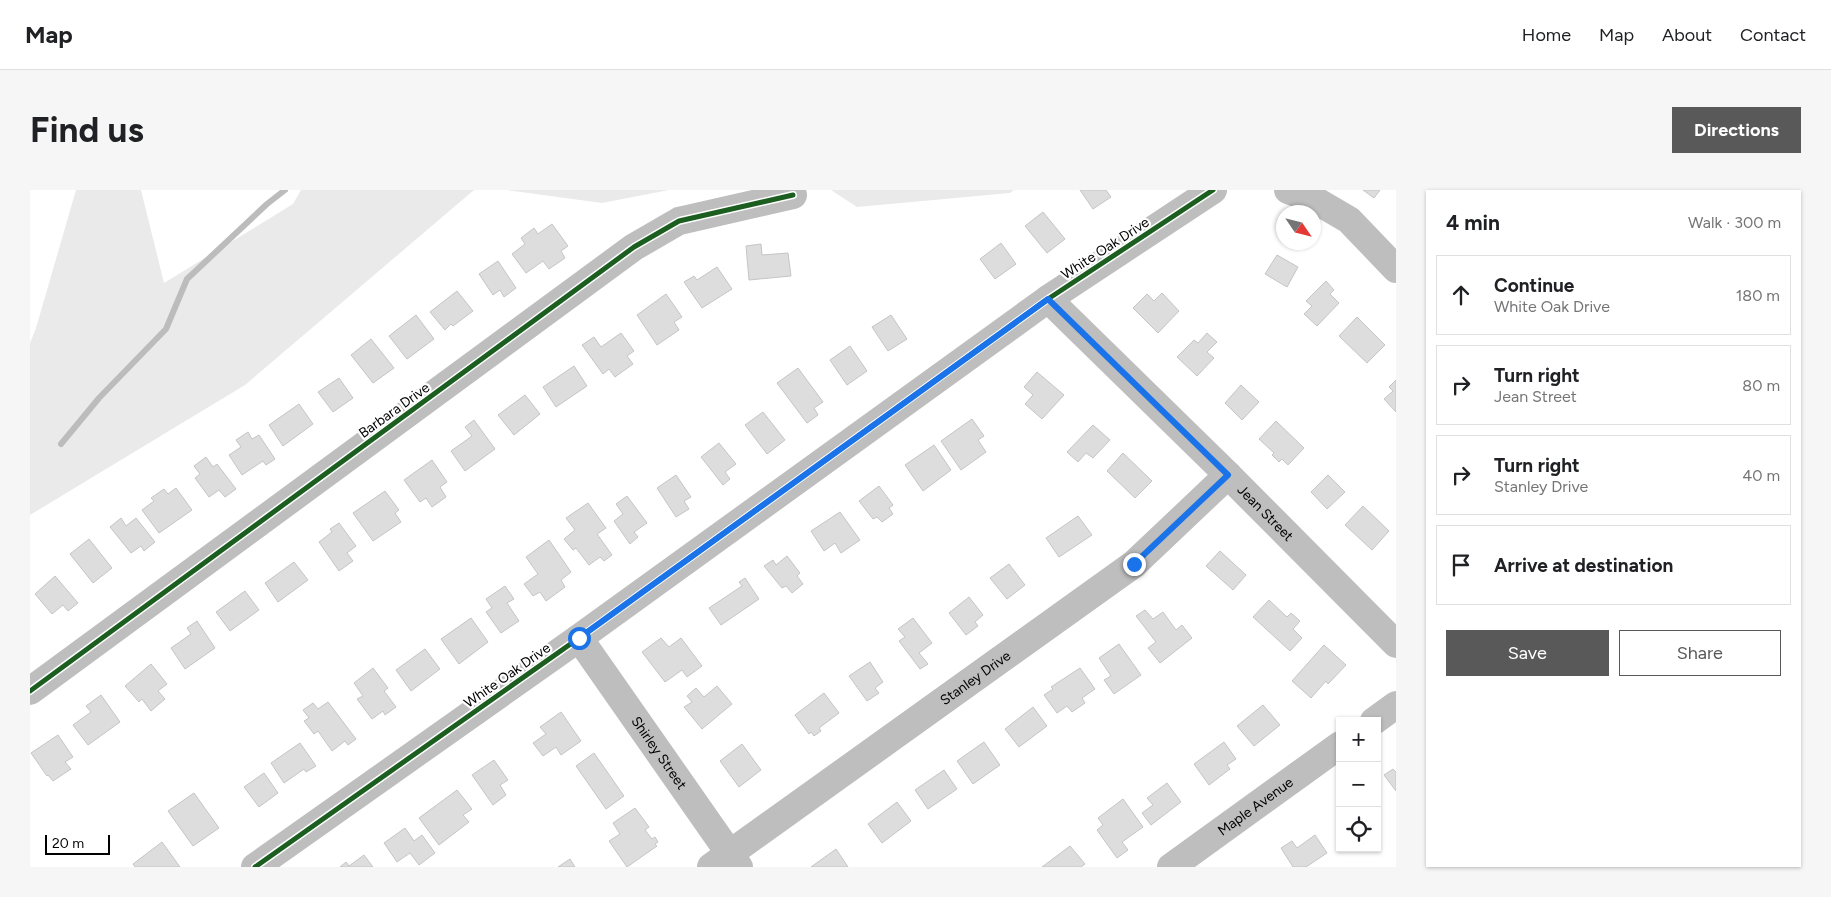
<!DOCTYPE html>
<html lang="en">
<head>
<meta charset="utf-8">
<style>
	:root { --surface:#fff; --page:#f6f6f6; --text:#202124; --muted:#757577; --line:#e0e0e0; --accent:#595959 }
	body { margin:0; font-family:Figtree,sans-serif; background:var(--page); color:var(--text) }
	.controls { position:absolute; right:15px; bottom:15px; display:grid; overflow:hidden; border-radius:0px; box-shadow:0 1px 4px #0004 }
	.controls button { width:45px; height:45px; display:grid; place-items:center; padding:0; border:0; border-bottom:1px solid var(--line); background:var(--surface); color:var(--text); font:25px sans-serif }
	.compass { position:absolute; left:1246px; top:15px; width:45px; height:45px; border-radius:50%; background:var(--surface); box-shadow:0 1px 4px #0004; rotate:125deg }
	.scale { position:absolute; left:15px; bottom:12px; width:65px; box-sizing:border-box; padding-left:5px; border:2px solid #000; border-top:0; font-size:14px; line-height:18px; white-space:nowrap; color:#000; -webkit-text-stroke:4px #fff; paint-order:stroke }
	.stop { position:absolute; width:15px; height:15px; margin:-11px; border:4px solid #1a73e8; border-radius:50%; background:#fff }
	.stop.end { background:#1a73e8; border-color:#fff; box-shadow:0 1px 5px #0008 }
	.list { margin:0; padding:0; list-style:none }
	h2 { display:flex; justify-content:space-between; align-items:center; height:65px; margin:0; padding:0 20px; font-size:21px }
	h2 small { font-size:16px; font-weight:400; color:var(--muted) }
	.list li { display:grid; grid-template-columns:32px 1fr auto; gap:15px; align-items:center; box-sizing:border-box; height:80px; margin:0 10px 10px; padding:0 10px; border:1px solid var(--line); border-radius:0px }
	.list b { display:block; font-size:19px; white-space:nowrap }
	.list p { margin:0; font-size:16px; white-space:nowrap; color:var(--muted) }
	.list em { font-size:16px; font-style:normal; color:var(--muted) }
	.actions { display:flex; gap:10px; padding:15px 20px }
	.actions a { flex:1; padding:11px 0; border:1px solid var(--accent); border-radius:0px; text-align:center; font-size:18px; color:var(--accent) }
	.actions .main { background:var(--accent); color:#fff }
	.icon { flex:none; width:28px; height:28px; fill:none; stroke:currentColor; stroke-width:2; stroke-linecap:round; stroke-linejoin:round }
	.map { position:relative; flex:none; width:1366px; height:677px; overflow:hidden; border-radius:0px }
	header { display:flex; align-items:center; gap:30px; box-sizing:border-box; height:70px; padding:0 25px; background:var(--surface); border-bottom:1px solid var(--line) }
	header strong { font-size:24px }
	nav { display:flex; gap:28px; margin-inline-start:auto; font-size:18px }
	.intro { display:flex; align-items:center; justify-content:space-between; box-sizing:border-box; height:120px; padding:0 30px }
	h1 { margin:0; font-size:35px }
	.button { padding:12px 22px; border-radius:0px; background:var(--accent); color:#fff; font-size:18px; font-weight:700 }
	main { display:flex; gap:30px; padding:0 30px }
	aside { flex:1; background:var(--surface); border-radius:0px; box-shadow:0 1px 4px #0004 }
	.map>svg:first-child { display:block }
</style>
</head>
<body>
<header>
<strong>Map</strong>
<nav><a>Home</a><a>Map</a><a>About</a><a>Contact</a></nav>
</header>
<div class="intro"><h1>Find us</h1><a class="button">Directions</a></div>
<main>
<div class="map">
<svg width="1366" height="677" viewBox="0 0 1366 677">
	<rect width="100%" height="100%" fill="#fff"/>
	<path fill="#eaeaea" d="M46,0H111L134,93L263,14L271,0H444L215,195L0,325V153L6,138Z
		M477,0H639L572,13Z
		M801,0H984L980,3L827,17Z"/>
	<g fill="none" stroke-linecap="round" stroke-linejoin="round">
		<path stroke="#bcbcbc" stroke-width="6" d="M31,254L69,208L136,139L157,89L237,14L255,0"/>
	</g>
	<path fill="#ddd" stroke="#c5c5c5" d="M1050,0H1076L1081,7L1063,19Z
		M1333,0H1350L1344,8Z
		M1013,22L1035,49L1017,63L995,36Z
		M522,34L538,56L531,61L535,68L519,79L513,71L496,83L482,64L495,54L491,48L504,38L508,44Z
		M971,53L986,74L965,89L950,69Z
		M731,54L732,65L758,63L761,86L719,90L716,56Z
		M1247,65L1268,77L1257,97L1235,84Z
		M468,71L486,98L474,107L470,100L463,105L449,84Z
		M687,77L702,99L672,118L654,92L664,86L667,90Z
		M1296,91L1304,100L1300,104L1309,113L1287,136L1274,124L1282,116L1276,111Z
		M427,101L443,121L423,136L421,134L415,140L400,122Z
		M1132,103L1149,121L1128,143L1103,118L1117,104L1124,111Z
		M636,104L652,127L644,132L649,140L627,155L607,125Z
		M386,125L404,149L377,169L359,146Z
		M861,125L877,149L858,161L842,137Z
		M1327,127L1355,155L1337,173L1309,146Z
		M591,143L604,161L597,166L603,174L585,187L579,179L573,184L552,155L564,147L571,157Z
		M1177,143L1187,152L1177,162L1184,168L1167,186L1147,167L1164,150L1168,153Z
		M341,149L364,178L343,193L321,165Z
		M820,156L837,181L817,195L800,170Z
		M544,176L557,196L526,217L513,197Z
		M768,178L793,212L784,218L788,225L777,233L747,193Z
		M1007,182L1034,205L1012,229L995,214L1003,205L994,197Z
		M309,188L323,208L303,222L288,202Z
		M1366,190V222L1354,209L1363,201L1359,197Z
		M1211,195L1229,212L1212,230L1195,213Z
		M495,205L510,224L484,245L468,225Z
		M269,214L283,234L253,256L239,235Z
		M733,222L755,250L737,264L715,235Z
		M942,229L954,246L948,250L956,262L931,280L911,251Z
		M444,230L465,259L435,281L421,261L442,246L435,237Z
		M1246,231L1274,258L1258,275L1252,269L1249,272L1242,265L1244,263L1229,249Z
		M1063,235L1080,250L1063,268L1056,263L1048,272L1037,262Z
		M218,242L222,249L229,245L245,269L236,275L233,271L212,285L199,265L211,257L206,250Z
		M689,253L706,274L695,282L700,289L693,295L671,267Z
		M904,255L921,280L893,301L875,275Z
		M1093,263L1122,291L1105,308L1077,281Z
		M176,267L183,277L187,274L206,299L195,307L189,300L179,307L165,288L170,284L164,276Z
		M402,270L417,292L410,297L416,307L402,317L396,308L390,312L374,290Z
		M646,285L661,307L654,311L659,319L646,327L627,298Z
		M1298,285L1315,302L1297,319L1281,302Z
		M849,296L863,315L859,318L863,324L852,332L847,327L843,329L829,311Z
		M146,298L162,320L129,343L112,320L124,311L121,308L134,299L138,304Z
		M355,301L369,320L365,323L371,332L343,351L323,323Z
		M597,306L617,333L604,342L608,347L600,354L584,331L593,324L586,314Z
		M558,313L576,338L567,344L582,365L574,371L570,367L559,375L546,358L543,360L534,349L545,340L536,328Z
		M1333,316L1359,341L1342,360L1315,335Z
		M810,322L830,350L811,363L805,353L794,361L781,341Z
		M1048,326L1062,345L1029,367L1016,348Z
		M91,328L96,336L106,328L125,352L114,361L111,356L101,363L80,337Z
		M309,333L326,356L317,363L323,371L309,381L289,352L302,342L300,339Z
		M59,349L82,378L63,393L40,364Z
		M519,350L541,382L531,390L535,397L516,411L510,402L503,406L494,394L508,384L496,367Z
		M1190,361L1216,385L1203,400L1176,376Z
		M757,366L770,383L767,386L773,394L762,403L756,396L752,398L734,376L743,370L746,375Z
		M264,372L278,390L248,412L235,393Z
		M979,374L995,395L977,409L960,388Z
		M25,386L48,413L38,421L33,415L22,424L5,404Z
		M715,388L729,409L691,435L679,418L712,396L709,392Z
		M475,396L484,409L477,413L489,431L471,443L456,422L462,418L456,409Z
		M215,401L229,420L200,441L186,422Z
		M939,407L953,425L945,432L948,436L936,445L919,423Z
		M1239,410L1257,427L1261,423L1270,431L1263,439L1272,448L1260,461L1223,427Z
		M1115,420L1123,429L1133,422L1146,440L1152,435L1162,448L1130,473L1118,458L1126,452L1106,426Z
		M441,428L458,452L429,474L411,449Z
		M883,428L902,453L889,463L898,474L890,479L869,451L875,447L868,439Z
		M167,431L185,458L155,479L141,458L161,444L157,438Z
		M631,448L639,457L651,448L672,476L657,487L652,480L635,492L612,462Z
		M1089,454L1111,485L1084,504L1074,490L1081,486L1069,468Z
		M1294,455L1316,475L1298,494L1296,491L1281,508L1262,491Z
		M395,459L410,479L381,501L366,480Z
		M840,472L853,492L845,498L849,503L837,511L819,486Z
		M121,474L137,494L128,501L135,509L121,521L112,509L109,512L95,496Z
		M343,478L358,498L354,501L366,517L355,525L353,521L342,529L327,509L333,506L324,493Z
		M1050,478L1065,499L1052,508L1055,513L1042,522L1037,516L1027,523L1014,505L1023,499L1021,497Z
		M687,496L702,514L672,539L654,517L662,512L657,506L666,498L674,507Z
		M794,503L809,523L789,538L791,541L784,546L781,542L779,544L765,525Z
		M71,505L90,532L58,555L43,535L61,522L56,516Z
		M298,512L326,549L318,555L315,551L302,561L288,541L284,544L274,531L279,528L273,520L283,513L288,519Z
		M1233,515L1250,535L1224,556L1207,536Z
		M1003,517L1017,536L989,557L975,539Z
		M531,522L551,551L531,565L526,557L513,566L503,553L516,544L510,537Z
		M28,545L43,567L35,572L41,579L23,591L18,585L17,586L1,563Z
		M954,552L970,575L943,594L927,571Z
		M1194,552L1206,569L1197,575L1200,579L1179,595L1164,574Z
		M270,553L286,576L276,582L274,579L254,593L241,573Z
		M712,554L731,580L709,597L690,571Z
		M564,563L594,606L576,619L546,576Z
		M464,570L478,590L470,595L476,605L463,615L442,585Z
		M1363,579L1366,582V601L1354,585Z
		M914,580L927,599L898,619L885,600Z
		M234,583L248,603L229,617L214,597Z
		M1137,593L1151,612L1121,635L1112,623L1123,615L1117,608Z
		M427,600L442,619L433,625L439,632L409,655L389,628Z
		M164,603L189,638L163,656L138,621Z
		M1093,609L1113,637L1092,652L1098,660L1087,668L1067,640L1073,635L1068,628Z
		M867,612L881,631L852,653L838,634Z
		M605,618L619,637L615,640L622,649L625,647L628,652L625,654L627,656L597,677L579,651L590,644L583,633Z
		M375,638L384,651L392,645L405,663L389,675L380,663L367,672L354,653Z
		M1285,645L1297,663L1276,677H1263L1251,658L1262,651L1267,658Z
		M132,652L150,677H105L103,674Z
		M1040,656L1055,674L1051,677H1012Z
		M806,659L818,677H781Z
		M334,665L343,677H310L316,672L319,676Z
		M540,669L545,677H528Z"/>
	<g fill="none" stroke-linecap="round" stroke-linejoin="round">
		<g stroke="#bebebe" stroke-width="28">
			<path d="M1258,0L1283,9L1319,30L1366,79"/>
			<path id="s1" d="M1018,109L1198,285L1366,454"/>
			<path id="s2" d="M549,448L709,677"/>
			<path d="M0,501L604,57L649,31L763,5"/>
			<path d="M1344,531L1366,515"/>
			<path d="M225,677L549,448L1018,109L1183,0"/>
			<path id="s3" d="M681,677L1104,374L1198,285"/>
			<path id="s4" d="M1141,677L1310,555"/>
		</g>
		<g stroke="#fff" stroke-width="8">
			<path id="cycleway" d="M0,501L604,57L649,31L763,5
				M225,677L549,448L1018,109L1183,0"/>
		</g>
		<use href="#cycleway" stroke="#1b5e20" stroke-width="5"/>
	</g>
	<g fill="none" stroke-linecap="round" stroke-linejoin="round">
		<path stroke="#1a73e8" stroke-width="6" d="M549,448L1018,109L1198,285L1104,374"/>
	</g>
	<g text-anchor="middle" stroke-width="4.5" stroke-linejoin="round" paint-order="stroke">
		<g font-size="14" fill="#000" stroke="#fff">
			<text transform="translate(1075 58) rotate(-33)" y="5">White Oak Drive</text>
			<text transform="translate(364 220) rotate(-36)" y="5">Barbara Drive</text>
			<text dy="5" stroke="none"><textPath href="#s1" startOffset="305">Jean Street</textPath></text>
			<text transform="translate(477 485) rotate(-35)" y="5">White Oak Drive</text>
			<text dy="5" stroke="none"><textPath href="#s3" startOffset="325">Stanley Drive</textPath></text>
			<text dy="5" stroke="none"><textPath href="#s2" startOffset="140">Shirley Street</textPath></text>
			<text dy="5" stroke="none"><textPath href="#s4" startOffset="104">Maple Avenue</textPath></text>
		</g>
	</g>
</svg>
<div class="controls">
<button>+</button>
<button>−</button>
<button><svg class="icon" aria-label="locate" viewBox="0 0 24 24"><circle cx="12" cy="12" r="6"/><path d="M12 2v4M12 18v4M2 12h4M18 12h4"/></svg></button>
</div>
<svg class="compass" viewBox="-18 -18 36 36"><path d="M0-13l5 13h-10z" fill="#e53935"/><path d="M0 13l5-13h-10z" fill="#757577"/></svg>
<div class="scale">20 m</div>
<div class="stop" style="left:549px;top:448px"></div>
<div class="stop end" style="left:1104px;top:374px"></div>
</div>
<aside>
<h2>4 min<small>Walk · 300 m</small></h2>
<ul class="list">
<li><svg class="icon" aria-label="ahead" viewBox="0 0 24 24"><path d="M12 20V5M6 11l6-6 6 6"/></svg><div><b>Continue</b><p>White Oak Drive</p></div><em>180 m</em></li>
<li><svg class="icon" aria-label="right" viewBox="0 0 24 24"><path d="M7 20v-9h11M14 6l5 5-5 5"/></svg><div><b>Turn right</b><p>Jean Street</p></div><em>80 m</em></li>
<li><svg class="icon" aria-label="right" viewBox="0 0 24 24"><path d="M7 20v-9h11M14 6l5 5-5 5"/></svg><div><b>Turn right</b><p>Stanley Drive</p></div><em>40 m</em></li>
<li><svg class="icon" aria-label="arrive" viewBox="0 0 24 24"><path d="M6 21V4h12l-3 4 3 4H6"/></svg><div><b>Arrive at destination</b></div></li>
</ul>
<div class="actions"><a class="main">Save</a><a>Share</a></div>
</aside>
</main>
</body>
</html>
